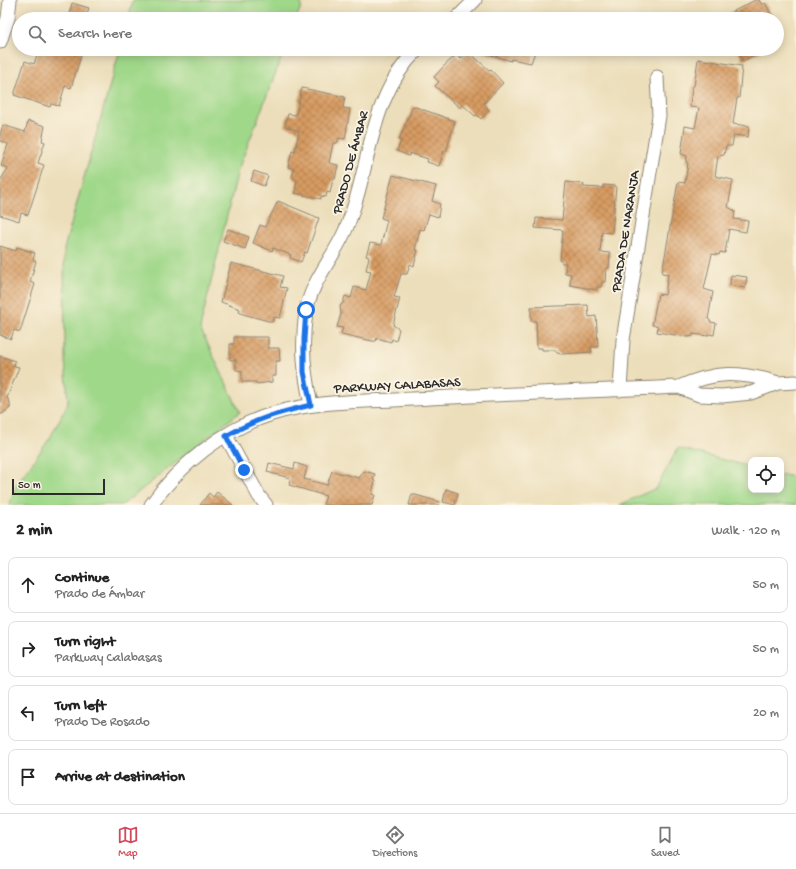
<!DOCTYPE html>
<html lang="en">
<head>
<meta charset="utf-8">
<style>
	:root { --surface:#fff; --page:#f6f6f6; --text:#222; --muted:#767676; --line:#e0e0e0; --accent:#d1495b }
	body { margin:0; font-family:"Gochi Hand",sans-serif; background:var(--page); color:var(--text) }
	.controls { position:absolute; right:12px; bottom:12px; display:grid; overflow:hidden; border-radius:8px; box-shadow:0 2px 10px #0003 }
	.controls button { width:36px; height:36px; display:grid; place-items:center; padding:0; border:0; border-bottom:1px solid var(--line); background:var(--surface); color:var(--text); font:20px sans-serif }
	.scale { position:absolute; left:12px; bottom:10px; width:93px; box-sizing:border-box; padding-left:4px; border:2px solid #2b2b2b; border-top:0; font-size:11px; line-height:14px; white-space:nowrap; color:#2b2b2b; -webkit-text-stroke:3px #fcf5e5; paint-order:stroke }
	.stop { position:absolute; width:12px; height:12px; margin:-9px; border:3px solid #1a73e8; border-radius:50%; background:#fff }
	.stop.end { background:#1a73e8; border-color:#fff; box-shadow:0 1px 4px #0008 }
	.list { margin:0; padding:0; list-style:none }
	h2 { display:flex; justify-content:space-between; align-items:center; height:52px; margin:0; padding:0 16px; font-size:17px }
	h2 small { font-size:13px; font-weight:400; color:var(--muted) }
	.list li { display:grid; grid-template-columns:26px 1fr auto; gap:12px; align-items:center; box-sizing:border-box; height:56px; margin:0 8px 8px; padding:0 8px; border:1px solid var(--line); border-radius:8px }
	.list b { display:block; font-size:15px; white-space:nowrap }
	.list p { margin:0; font-size:13px; white-space:nowrap; color:var(--muted) }
	.list em { font-size:13px; font-style:normal; color:var(--muted) }
	.icon { flex:none; width:22px; height:22px; fill:none; stroke:currentColor; stroke-width:2; stroke-linecap:round; stroke-linejoin:round }
	.map { position:relative; flex:none; width:796px; height:505px; overflow:hidden }
	.search { position:absolute; background:var(--surface); box-shadow:0 2px 10px #0003; left:12px; right:12px; top:12px; height:44px; display:flex; align-items:center; gap:10px; box-sizing:border-box; padding:0 14px; border-radius:22px; color:var(--muted); font-size:15px }
	.sheet { height:308px; background:var(--surface) }
	nav { display:flex; justify-content:space-around; align-items:center; box-sizing:border-box; height:56px; border-top:1px solid var(--line); background:var(--surface); font-size:11px; color:var(--muted) }
	nav a { display:grid; justify-items:center; gap:2px }
	nav .on { color:var(--accent) }
	.map>svg:first-child { display:block }
</style>
</head>
<body>
<div class="map">
<svg width="796" height="505" viewBox="0 0 796 505">
	<defs>
		<pattern id="building-cross-hatch" width="8" height="8" patternUnits="userSpaceOnUse"><rect width="8" height="8" fill="#d79b62"/><path d="M0 0l8 8M0 8l8-8" fill="none" stroke="#af7f51"/></pattern>
	</defs>
	<rect width="100%" height="100%" fill="#fcf5e5"/>
	<filter id="ink" filterUnits="userSpaceOnUse"><feTurbulence type="fractalNoise" baseFrequency=".025" numOctaves="2"/><feDisplacementMap in="SourceGraphic" scale="8" xChannelSelector="R" yChannelSelector="G"/><feConvolveMatrix kernelMatrix="1 2 1 2 8 2 1 2 1" color-interpolation-filters="sRGB"/></filter>
	<filter id="wash" filterUnits="userSpaceOnUse"><feTurbulence type="fractalNoise" baseFrequency=".012" numOctaves="4" result="noise"/><feDisplacementMap in="SourceGraphic" scale="16" xChannelSelector="R" yChannelSelector="G"/><feGaussianBlur stdDeviation="0.9" result="paint"/><feColorMatrix in="noise" values="0 0 0 0 0 0 0 0 0 0 0 0 0 0 0 0 0 1.4 0 .05"/><feComposite in="paint" operator="in"/></filter>
	<g filter="url(#wash)">
		<rect width="100%" height="100%" fill="#ecdeba"/>
		<path fill="#a0d88a" stroke="#66825a" d="M133,0H301V7L296,19H128Z
			M120,49H285L238,170L200,328L240,412L122,505H9L17,484L50,438L68,403L65,357L64,249Z
			M678,448L751,467V490H781V474L796,478V505H620L656,488Z"/>
		<g id="blocks">
			<path fill="url(#building-cross-hatch)" d="M755,0H759L762,5L765,3L774,19H719Z
				M72,3L89,8L85,19H68Z
				M39,49H83L71,88L65,86L59,106L51,104L50,107L14,95L25,61L34,64Z
				M479,49H536L531,63L511,59V61L479,51Z
				M737,49H765L743,61Z
				M468,51L490,71L491,70L503,83L484,103L489,110L481,119L477,115L475,116L462,104L460,108L435,86L439,82L434,77L443,67L456,55L461,59Z
				M698,59L742,66L739,98H737L733,124L749,126L748,137L734,135L732,146H726L724,155L718,156L715,176L733,180L728,207L735,211L734,219L748,221L746,232L729,229L725,253L720,252L719,255L712,254L704,289L713,292L708,319L710,320V322L716,323L714,335L708,334V336L693,334V336L688,337L657,332L658,326L652,325L658,294L665,295L668,274L662,273L678,182L685,183L688,163L686,162L687,156L681,154L685,126L695,128L699,108L690,107L692,86H694Z
				M302,88L345,97L343,108L350,109L345,139L339,138L337,143H333L329,163L338,165L335,179H333L330,193L327,192L326,197L321,196V199L295,193L297,181L292,177L294,169L288,167L292,151L295,152L299,131L285,126L288,114L296,115Z
				M413,106L455,121L446,152L444,151L439,166L427,162L428,159L410,153L409,156L397,151L401,141L399,140Z
				M28,121L45,126L42,141L45,142L38,163L44,165L28,215L21,213L19,221L0,215V181L8,168L1,166L8,144L0,141V134L3,125L25,132Z
				M254,171L268,176L264,186L251,181Z
				M393,175L436,186L432,201L440,204L438,217L429,214L424,230L420,229L415,250H418L414,266L410,264L407,274H401L394,297L400,298L393,325L399,329L396,341L392,339L391,342L377,338L376,341H372L341,334L343,328L337,327L341,314L340,306L343,303L345,296L351,298L354,287L366,290L371,271L366,270L369,257L366,256L370,243L381,245L387,220L381,218Z
				M566,182L584,184L583,187L603,188V185L616,186L612,233L602,232L600,252L610,253L609,268H606L605,282H602L601,287H597V290L570,285L571,274L565,273L566,263H562L560,260L563,230L535,228L536,218L562,220Z
				M278,201L319,218L307,253L305,252L301,262L290,258L291,255L273,248L272,251L253,243L260,225L265,227Z
				M228,229L249,237L245,249L223,241Z
				M0,246L16,251L17,247L35,253L33,260L36,261L30,282L35,284L20,332L14,330L11,339L0,335Z
				M231,263L283,276L280,287L287,288L280,318L274,317L272,322L243,314L239,312L240,309L221,302Z
				M731,275L747,277L745,288L730,285Z
				M588,305L589,317L596,316L597,329L598,347H591L592,352L561,354L557,353L556,350H542V348H537L536,321H531V307Z
				M234,337H268V348H279L280,361H276V376H272V382L256,384V382H242V371L236,370V360H230V344H234Z
				M0,356L15,361L14,366L19,367L7,398L10,402V408L2,414H0Z
				M269,463L294,469L295,463L307,467L304,479L327,485L332,471L359,478L364,471L375,474L373,480L375,481L372,494L375,495L372,505H323L326,496L289,485L290,478L267,472Z
				M446,489L458,493L455,505L443,502Z
				M217,492L233,505H200L209,493L213,497Z
				M412,494L440,502L439,505H409Z"/>
		</g>
	</g>
	<g filter="url(#ink)">
		<use href="#blocks" fill-opacity="0" stroke="#8c8472" stroke-width="1"/>
		<g fill="none" stroke-linecap="round" stroke-linejoin="round">
			<g stroke="#8c8472" stroke-width="15">
				<path id="minor" d="M456,19L475,0
					M0,42L8,18L10,0
					M679,387L699,395L722,396L751,393L778,383L796,382
					M620,390L623,340L659,116L657,77
					M311,405C304,372 301,346 306,312C311,280 337,254 348,224C371,165 369,96 418,49
					M226,436L259,496L266,505
					M151,505C179,465 224,429 272,414C317,400 366,402 413,399C501,394 590,391 679,387C715,371 740,371 778,383"/>
			</g>
			<use href="#minor" stroke="#fff" stroke-width="13"/>
		</g>
	</g>
	<g fill="none" stroke-linecap="round" stroke-linejoin="round" filter="url(#ink)">
		<path stroke="#1a73e8" stroke-width="5" d="M244,470L226,436C256,419 277,413 311,405L304,372V339L306,310"/>
	</g>
	<g text-anchor="middle" stroke-width="3.5" stroke-linejoin="round" paint-order="stroke">
		<g font-size="14" fill="#2b2b2b" stroke="#fcf5e5">
			<text transform="translate(349 162) rotate(-75)" y="5">PRADO DE ÁMBAR</text>
			<text transform="translate(624 231) rotate(-81)" y="5">PRADA DE NARANJA</text>
			<text transform="translate(397 384) rotate(-3)" y="5">PARKWAY CALABASAS</text>
		</g>
	</g>
</svg>
<div class="controls">
<button><svg class="icon" aria-label="locate" viewBox="0 0 24 24"><circle cx="12" cy="12" r="6"/><path d="M12 2v4M12 18v4M2 12h4M18 12h4"/></svg></button>
</div>
<div class="scale">50 m</div>
<div class="stop" style="left:306px;top:310px"></div>
<div class="stop end" style="left:244px;top:470px"></div>
<div class="search"><svg class="icon" aria-label="search" viewBox="0 0 24 24"><circle cx="10" cy="10" r="6"/><path d="M15 15l6 6"/></svg>Search here</div>
</div>
<section class="sheet">
<h2>2 min<small>Walk · 120 m</small></h2>
<ul class="list">
<li><svg class="icon" aria-label="ahead" viewBox="0 0 24 24"><path d="M12 20V5M6 11l6-6 6 6"/></svg><div><b>Continue</b><p>Prado de Ámbar</p></div><em>50 m</em></li>
<li><svg class="icon" aria-label="right" viewBox="0 0 24 24"><path d="M7 20v-9h11M14 6l5 5-5 5"/></svg><div><b>Turn right</b><p>Parkway Calabasas</p></div><em>50 m</em></li>
<li><svg class="icon" aria-label="left" viewBox="0 0 24 24"><path d="M17 20v-9H6M10 6l-5 5 5 5"/></svg><div><b>Turn left</b><p>Prado De Rosado</p></div><em>20 m</em></li>
<li><svg class="icon" aria-label="arrive" viewBox="0 0 24 24"><path d="M6 21V4h12l-3 4 3 4H6"/></svg><div><b>Arrive at destination</b></div></li>
</ul>
</section>
<nav>
<a class="on"><svg class="icon" aria-label="map" viewBox="0 0 24 24"><path d="M3 6l6-2 6 2 6-2v14l-6 2-6-2-6 2zM9 4v14M15 6v14"/></svg>Map</a>
<a><svg class="icon" aria-label="directions" viewBox="0 0 24 24"><path d="M12 3l9 9-9 9-9-9zM9 14v-3h6M13 9l2 2-2 2"/></svg>Directions</a>
<a><svg class="icon" aria-label="saved" viewBox="0 0 24 24"><path d="M7 4h10v16l-5-4-5 4z"/></svg>Saved</a>
</nav>
</body>
</html>
